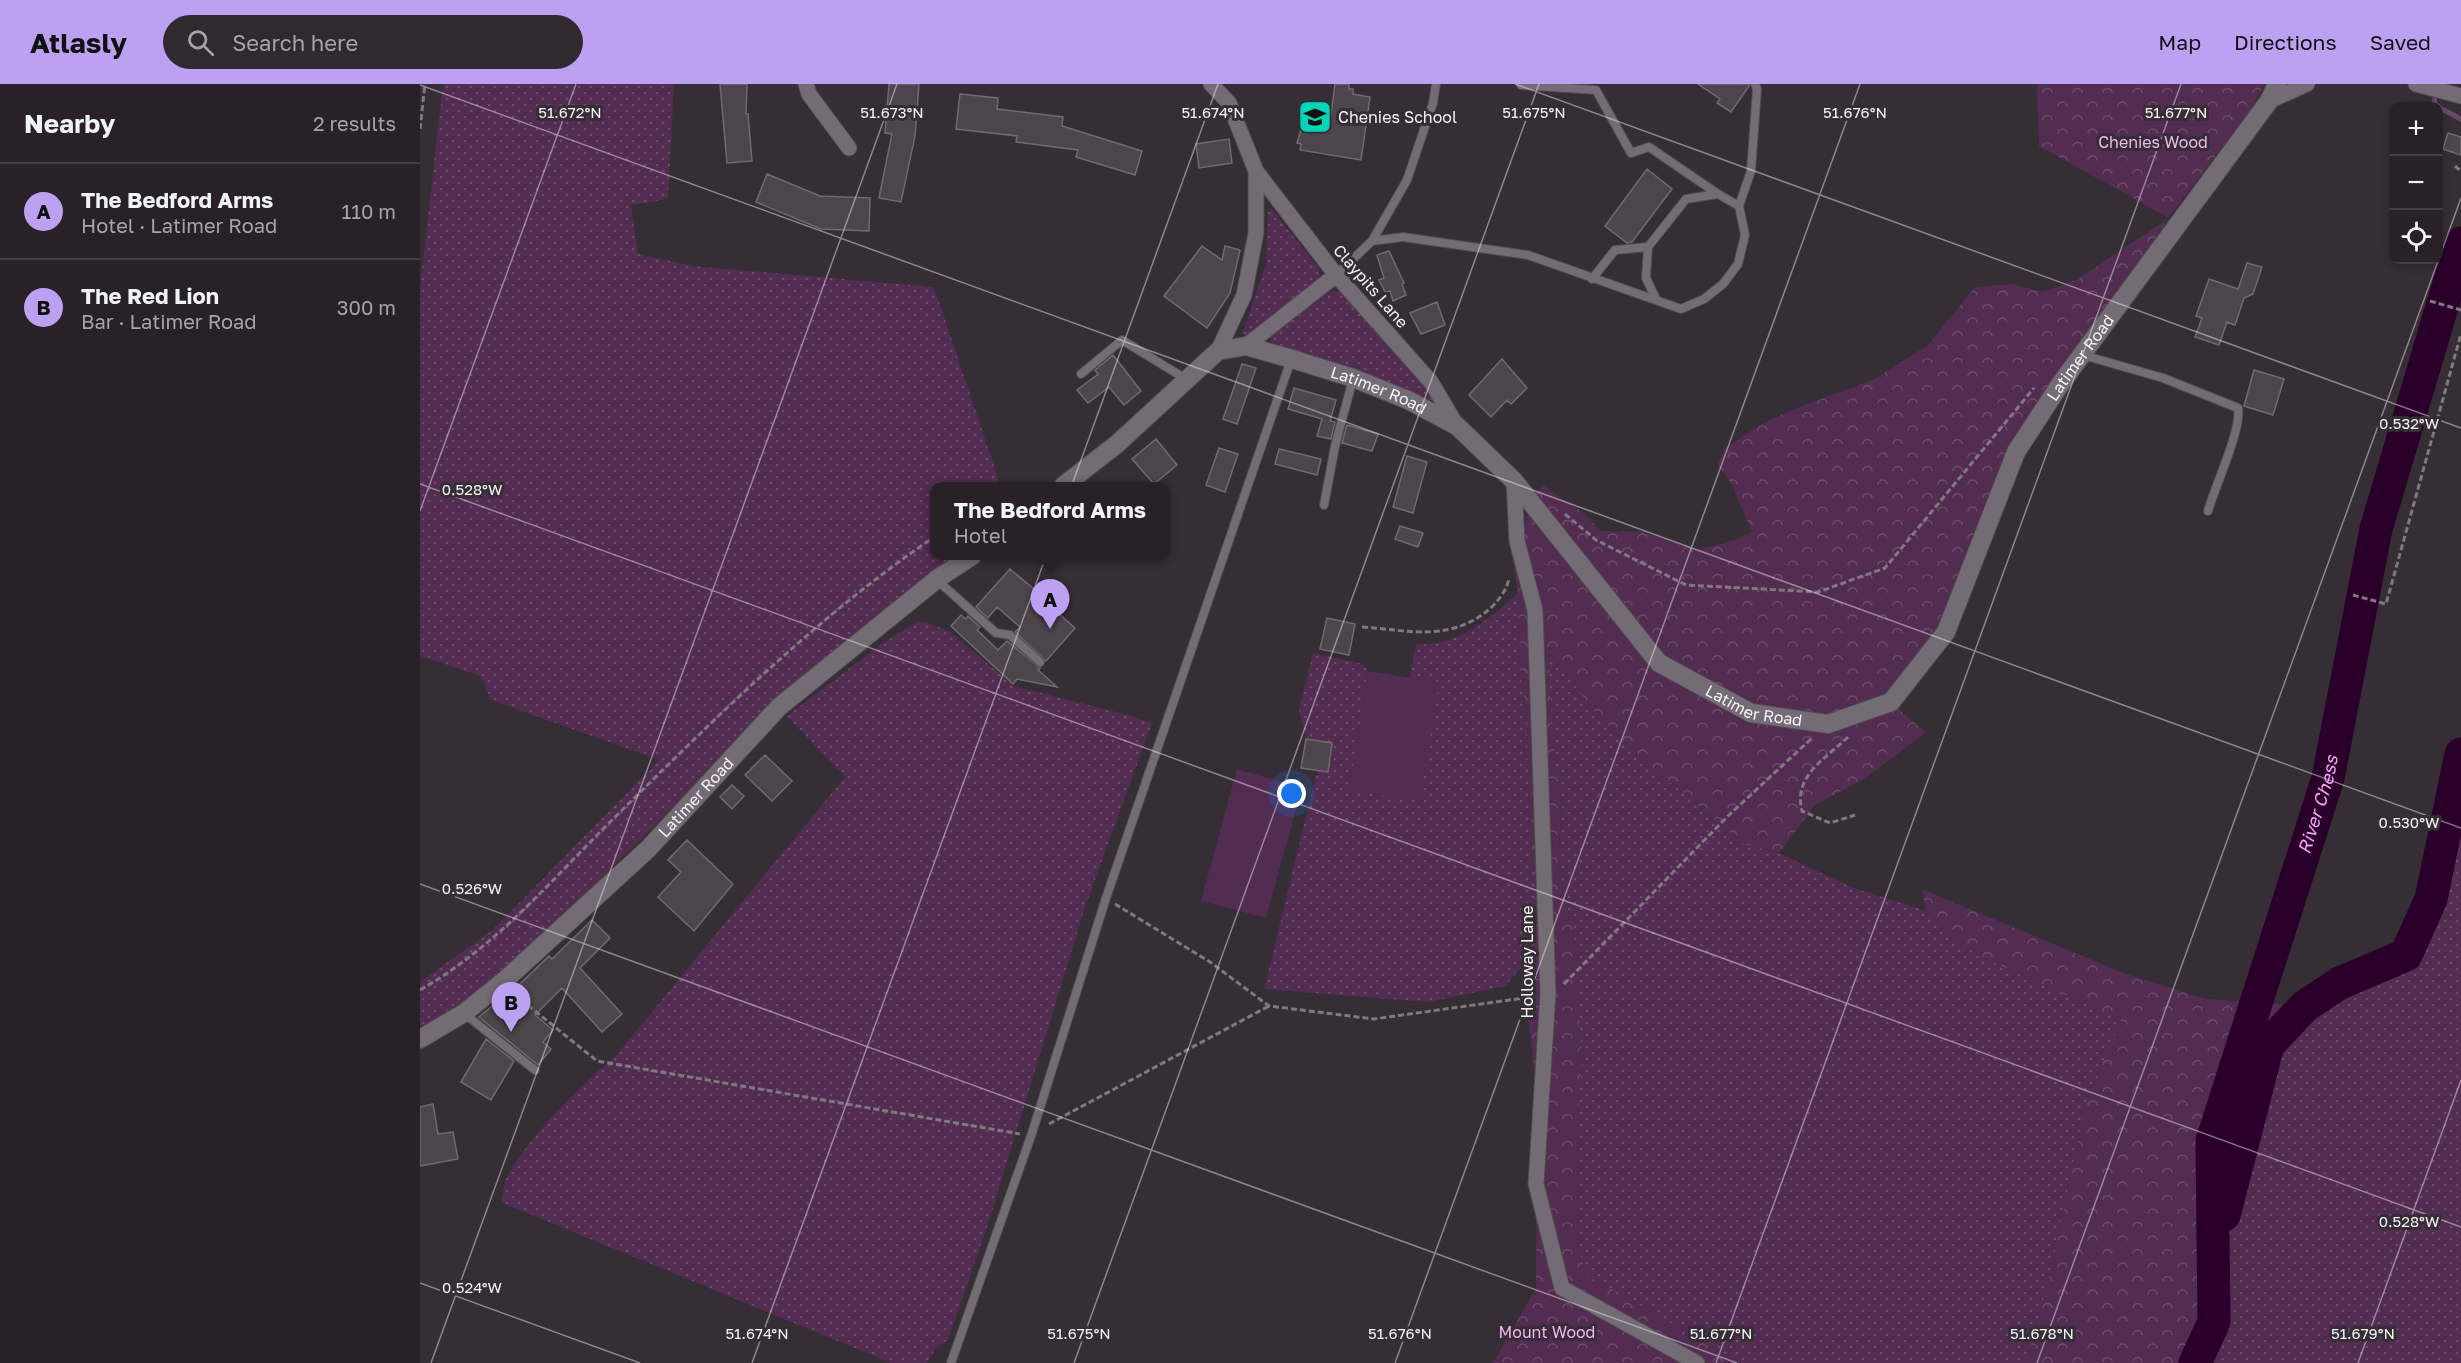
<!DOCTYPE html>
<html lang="en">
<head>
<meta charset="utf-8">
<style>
	:root { --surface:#282228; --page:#302a30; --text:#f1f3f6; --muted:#a5a4a8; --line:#443f45; --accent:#bca0f2 }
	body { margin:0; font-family:"Golos Text",sans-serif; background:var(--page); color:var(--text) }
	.controls { position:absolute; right:18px; top:18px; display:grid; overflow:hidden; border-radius:12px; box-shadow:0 3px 9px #0003 }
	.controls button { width:54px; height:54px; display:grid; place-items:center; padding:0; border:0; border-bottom:2px solid var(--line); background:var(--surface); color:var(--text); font:30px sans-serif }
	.you { position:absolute; left:872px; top:710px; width:21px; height:21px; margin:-15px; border:4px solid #fff; border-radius:50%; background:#1a73e8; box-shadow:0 0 0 9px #1a73e833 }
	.badge { display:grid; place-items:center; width:39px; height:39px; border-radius:50%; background:var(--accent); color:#111; font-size:20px; font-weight:700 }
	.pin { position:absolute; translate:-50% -50px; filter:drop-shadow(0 2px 3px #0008) }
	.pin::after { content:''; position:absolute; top:32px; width:21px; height:18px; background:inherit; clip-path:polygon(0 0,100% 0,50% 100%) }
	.popup { position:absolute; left:510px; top:398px; width:240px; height:78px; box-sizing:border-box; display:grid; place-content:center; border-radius:12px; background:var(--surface); filter:drop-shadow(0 2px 4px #0005); font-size:20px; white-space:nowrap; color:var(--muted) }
	.popup b { font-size:22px; color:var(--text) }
	.popup::after { content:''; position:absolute; left:50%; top:100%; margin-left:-12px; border:12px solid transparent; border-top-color:var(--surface) }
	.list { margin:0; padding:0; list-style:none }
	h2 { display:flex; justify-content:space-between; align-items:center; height:78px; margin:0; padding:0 24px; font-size:26px }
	h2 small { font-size:20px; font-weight:400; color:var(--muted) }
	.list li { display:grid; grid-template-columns:39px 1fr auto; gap:18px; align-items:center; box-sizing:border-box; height:96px; padding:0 24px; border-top:2px solid var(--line) }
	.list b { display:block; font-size:22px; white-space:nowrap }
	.list p { margin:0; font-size:20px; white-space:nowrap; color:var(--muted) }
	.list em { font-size:20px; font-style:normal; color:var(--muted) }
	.icon { flex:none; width:33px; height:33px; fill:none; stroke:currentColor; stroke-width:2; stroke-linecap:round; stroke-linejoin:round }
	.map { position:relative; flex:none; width:2041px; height:1279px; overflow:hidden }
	header { display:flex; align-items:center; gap:36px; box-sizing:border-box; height:84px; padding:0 30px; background:var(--accent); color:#111 }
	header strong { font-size:28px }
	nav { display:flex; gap:33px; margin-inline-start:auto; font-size:21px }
	.search { width:420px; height:54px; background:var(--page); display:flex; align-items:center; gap:15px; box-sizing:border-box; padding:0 21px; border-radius:33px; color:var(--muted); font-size:22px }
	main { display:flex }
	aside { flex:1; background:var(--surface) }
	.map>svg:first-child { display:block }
</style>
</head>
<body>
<header>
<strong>Atlasly</strong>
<div class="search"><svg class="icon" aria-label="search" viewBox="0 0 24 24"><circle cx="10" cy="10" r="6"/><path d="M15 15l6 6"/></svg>Search here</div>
<nav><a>Map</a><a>Directions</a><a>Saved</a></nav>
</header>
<main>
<aside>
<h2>Nearby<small>2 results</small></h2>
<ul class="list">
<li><span class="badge">A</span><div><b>The Bedford Arms</b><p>Hotel · Latimer Road</p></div><em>110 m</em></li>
<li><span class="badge">B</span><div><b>The Red Lion</b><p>Bar · Latimer Road</p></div><em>300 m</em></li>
</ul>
</aside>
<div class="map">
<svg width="2041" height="1279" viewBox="0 0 2041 1279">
	<defs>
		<pattern id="grass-dots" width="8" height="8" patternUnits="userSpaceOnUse" patternTransform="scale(1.5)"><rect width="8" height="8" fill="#522c51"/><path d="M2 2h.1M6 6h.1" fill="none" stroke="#6c4b6b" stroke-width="1.8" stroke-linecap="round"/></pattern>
		<pattern id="forest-crowns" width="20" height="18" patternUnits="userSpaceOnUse" patternTransform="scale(1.5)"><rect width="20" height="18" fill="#522c51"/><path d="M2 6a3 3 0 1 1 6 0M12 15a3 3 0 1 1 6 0" fill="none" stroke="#6c4b6b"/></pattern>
	</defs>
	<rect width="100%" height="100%" fill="#352e35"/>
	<path fill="url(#grass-dots)" d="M23,0H254L248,115L211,121L218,170L273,182L514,203L579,397L571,402H514V472H537L381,597L134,841L64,901L15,938L0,945V898L74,845L239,676L71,616L61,592L0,572V205Z
		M852,125L899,185L900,195L826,252L822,250L846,180L848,128Z
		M906,207L920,208L927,214L1012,310L1011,316L1009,318L851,259V248Z
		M1098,509L1100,587L1107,633L1109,741L1117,837L1113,870L1085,902L1008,918L844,905L893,704L898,686L908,687L912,659L886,655L879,626L893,569L943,580L948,587L930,706L1019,599L990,594L996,560C1036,564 1070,534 1098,509Z
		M496,538H506L529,547L594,602L708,631L732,639L666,820L569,1137L528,1256L516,1264L507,1279H471L81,1118C83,1110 84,1098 88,1091C111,1051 158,1003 194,974L425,693L367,632L460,561Z
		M1126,560L1171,624L1217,670L1322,759L1359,769L1431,803L1506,827L1555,870L1702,936L1666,1017L1631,1187L1606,1279H1321L1167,1192L1157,1163V1046L1162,971L1155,858L1138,782L1142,720L1135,678Z
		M2041,670V1279H1775L1794,1238V1172L1848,962L1885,922L1920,899L1986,870L2011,815Z"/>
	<path fill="url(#forest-crowns)" d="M1617,0H1845L1830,26L1749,133L1688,231L1616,323L1523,545L1468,614L1406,638L1330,626L1241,577L1110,413L1124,402L1161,427L1181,447H1219L1277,466L1315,456L1332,448L1312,401L1298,381L1305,364L1340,341L1369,327L1455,295L1508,261L1555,203L1592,200L1623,208L1658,195L1749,134L1619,62Z
		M1109,422L1236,582L1329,634L1408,645L1473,621L1506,648L1446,694L1395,721L1359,769L1322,759L1217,670L1171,624L1127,562L1135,678L1142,720L1138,781L1155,858L1162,971L1157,1046V1163L1168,1192L1321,1279H1073L1116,1204L1117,1010L1106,917L1117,837L1109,741L1107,633L1100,587L1098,509L1088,447L1104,442Z
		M1502,805L1703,889L1787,915L1885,922L1848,962L1794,1170V1238L1775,1279H1606L1631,1187L1666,1017L1701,936L1555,870L1506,827Z"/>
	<path fill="#522c51" d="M948,587L1019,598L1000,717L929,706Z
		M817,685L882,704L846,834L781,817Z"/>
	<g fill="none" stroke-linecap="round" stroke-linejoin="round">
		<path stroke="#674968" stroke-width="5" d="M2016,8L2014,20L2018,22
			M2018,23L2041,35"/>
		<g stroke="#2a002b" stroke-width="33">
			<path d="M1804,1131L1848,961L1885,922L1920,899L1986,871L2011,815L2041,670"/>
			<path id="s1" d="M1775,1279L1794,1238L1792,1057L1908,694L1956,445L2041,159"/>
		</g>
	</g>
	<path fill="#4c454b" stroke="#716971" stroke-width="1.5" d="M300,0H327L326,30H328L332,77L307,79Z
		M469,0H499L495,52L481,118L459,114L472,50L465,49Z
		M915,0H929V5H933V10L950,13L941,76L880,66L881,60L877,59L886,28L911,31Z
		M1278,0H1329V2L1311,28L1297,19L1300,15Z
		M540,10L578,14L577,25L643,33L642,42L722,67L715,91L656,73L658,66L596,58L597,52L536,45Z
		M2028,49L2041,53V71L2023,65Z
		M809,55L812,79L779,84L776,60Z
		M1227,85L1252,105L1212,158L1207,159L1185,142Z
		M347,90L400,112L450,114L449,147L401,145L336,118Z
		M782,162L802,176L805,162L820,166L810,209L787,244L744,212Z
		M969,167L984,199L982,200L986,211L973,217L970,207L965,208L959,196L964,194L957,171Z
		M1827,179L1842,183L1833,210L1824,214L1815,241L1807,238L1799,261L1775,253L1782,234L1776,232L1789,195L1818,205Z
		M1017,218L1025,241L1001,250L990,229Z
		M693,271L721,307L704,321L689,303L668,319L657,306L678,290L675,286Z
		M1082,275L1107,304L1091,320L1087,316L1071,333L1049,311Z
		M822,280L836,284L817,340L803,335Z
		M1834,286L1864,295L1853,331L1824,322Z
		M874,304L916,316L910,337L915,338L911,355L897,352L902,335L868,325Z
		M927,341L958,350L952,367L922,359Z
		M736,355L757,381L734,400L712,375Z
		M799,364L818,370L805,408L786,401Z
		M859,365L901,375L897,391L855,380Z
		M987,372L1007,378L993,429L973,423Z
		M980,442L1003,449L998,463L975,455Z
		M590,485L639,526L637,528L655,544L626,577L595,548L600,543L577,523L568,534L556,523Z
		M541,531L546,535L548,532L560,543L557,546L578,566L587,557L620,584L618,586L637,603L597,595L593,600L531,542Z
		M907,534L935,540L929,571L900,565Z
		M886,655L912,659L908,688L881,684Z
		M345,671L372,697L352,717L325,691Z
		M312,701L324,712L312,725L300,713Z
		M267,756L313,800L274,847L238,813L261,788L248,776Z
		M172,836L190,854L160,884L202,930L182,948L142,904L115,931L133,946L123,958L131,965L118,981L59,933L77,918L79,920L129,872L132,875Z
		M66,955L94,977L71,1016L41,998Z
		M13,1020L18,1050L33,1048L38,1075L0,1082V1023Z"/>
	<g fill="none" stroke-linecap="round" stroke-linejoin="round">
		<g stroke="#514b50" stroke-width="10">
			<path id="service" d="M1101,1L1176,6L1211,69L1229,63L1298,110
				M952,157L983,153L1108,171L1261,225L1284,215L1303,200L1318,180L1325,151L1319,122L1331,87L1337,5L1335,0
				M916,191L952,157L987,96L1013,19L1016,0
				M1172,195L1195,166L1228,163
				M1236,215L1226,194L1228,163L1266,115L1298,110L1319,122
				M1663,271L1743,294L1818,324C1822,345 1795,402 1788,427
				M661,290L702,256L766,295
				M904,421L915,362L933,295
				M517,496L576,549L590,551L620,578
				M45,930L115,986
				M531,1279L612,1049L686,814L871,276"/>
		</g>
		<g stroke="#514b50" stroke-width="17">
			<path id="minor" d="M386,0L389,10L429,64
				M791,0L809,19L836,87L916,191L1011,298L1037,342
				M1996,0L2041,12
				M1849,17L1887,0
				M826,262L916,191
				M798,267L824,211L836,149V87
				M1094,397L1097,457L1115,526L1128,909L1116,1100L1142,1204L1277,1279"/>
		</g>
		<g stroke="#514b50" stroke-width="20">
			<g id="tertiary">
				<path id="s2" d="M643,402L697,360L798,267L826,262L872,275L933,294L988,316L1037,342L1094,397L1239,579L1331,629L1408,640L1471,618L1526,548L1596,368L1641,299L1849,17L1857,0"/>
				<path id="s3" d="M0,955L44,929L84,897L228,765L359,623L517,495L552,472"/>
			</g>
		</g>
		<path stroke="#7f797f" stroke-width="3" stroke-dasharray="6 3" stroke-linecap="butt" d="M0,45L5,0
			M2035,82L2041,87
			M2010,217L2041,226
			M1145,430L1176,456L1266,501L1398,508L1465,484L1614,304
			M1933,511L1966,520L2041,250
			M942,543C989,546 1026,558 1066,528C1076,520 1087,507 1089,494
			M1428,653C1405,675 1373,692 1382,727L1410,739L1435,731
			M695,820L790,878L849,922L954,935L1111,913
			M1144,900L1308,732L1391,655
			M0,906C74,864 128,800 187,741C289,640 395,534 514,453
			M94,910L177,977L600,1050
			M629,1040L849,922"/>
		<use href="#service" stroke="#746c74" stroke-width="8"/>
		<use href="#minor" stroke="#746c74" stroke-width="15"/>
		<use href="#tertiary" stroke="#746c74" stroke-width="18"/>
	</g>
	<path fill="none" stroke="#f6f2f6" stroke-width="1.5" stroke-opacity="0.45" d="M1095,0L2041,344M0,1L2041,744M0,400L2041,1143M0,427L156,0M0,800L1317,1279M0,1199L220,1279M11,1279L477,0M332,1279L798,0M654,1279L1119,0M975,1279L1440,0M1296,1279L1761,0M1617,1279L2041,114M1938,1279L2041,996"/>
	<defs>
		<g id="school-square" transform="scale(1.725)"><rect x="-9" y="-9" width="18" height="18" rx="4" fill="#02d5b6" stroke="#352e35"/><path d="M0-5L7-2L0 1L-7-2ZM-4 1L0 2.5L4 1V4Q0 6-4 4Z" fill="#111"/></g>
	</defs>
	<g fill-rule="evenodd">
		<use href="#school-square" x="895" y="33"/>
	</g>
	<g text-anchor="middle" stroke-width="6" stroke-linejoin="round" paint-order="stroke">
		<g font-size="16" fill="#f6f2f6" stroke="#352e35" text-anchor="start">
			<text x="918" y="39">Chenies School</text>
		</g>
		<g font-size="16" fill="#f6b2f5" stroke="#352e35">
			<text x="1733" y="64">Chenies Wood</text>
			<text x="1127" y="1254">Mount Wood</text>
		</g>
		<g font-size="16" fill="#f6f2f6" stroke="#352e35">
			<text transform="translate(951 202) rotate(49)" y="6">Claypits Lane</text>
			<text dy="6" stroke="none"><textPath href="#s2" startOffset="1418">Latimer Road</textPath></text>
			<text dy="6" stroke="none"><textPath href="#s2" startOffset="374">Latimer Road</textPath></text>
			<text dy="6" stroke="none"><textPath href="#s2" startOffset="878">Latimer Road</textPath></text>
			<text dy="6" stroke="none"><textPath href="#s3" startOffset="368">Latimer Road</textPath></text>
			<text transform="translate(1107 878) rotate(-90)" y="6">Holloway Lane</text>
		</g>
		<g font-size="18" font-style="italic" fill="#f7a1f5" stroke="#352e35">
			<text dy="6" stroke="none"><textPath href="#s1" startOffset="579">River Chess</textPath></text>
		</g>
	</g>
	<g font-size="15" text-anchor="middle" fill="#f6f2f6" stroke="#352e35" stroke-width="6" stroke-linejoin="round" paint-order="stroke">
		<text x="150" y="34">51.672°N</text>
		<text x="472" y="34">51.673°N</text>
		<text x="793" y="34">51.674°N</text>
		<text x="1114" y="34">51.675°N</text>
		<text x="1435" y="34">51.676°N</text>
		<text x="1756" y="34">51.677°N</text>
		<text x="1989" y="345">0.532°W</text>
		<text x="52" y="411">0.528°W</text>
		<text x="1989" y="744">0.530°W</text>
		<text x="52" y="810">0.526°W</text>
		<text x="1989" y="1143">0.528°W</text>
		<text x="52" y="1209">0.524°W</text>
		<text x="337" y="1255">51.674°N</text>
		<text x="659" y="1255">51.675°N</text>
		<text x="980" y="1255">51.676°N</text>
		<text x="1301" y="1255">51.677°N</text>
		<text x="1622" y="1255">51.678°N</text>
		<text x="1943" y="1255">51.679°N</text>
	</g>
</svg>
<div class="controls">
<button>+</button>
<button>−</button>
<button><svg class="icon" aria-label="locate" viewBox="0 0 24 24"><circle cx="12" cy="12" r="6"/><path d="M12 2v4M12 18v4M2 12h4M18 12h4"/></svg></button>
</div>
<div class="you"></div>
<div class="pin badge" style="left:630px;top:545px">A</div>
<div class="popup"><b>The Bedford Arms</b>Hotel</div>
<div class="pin badge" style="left:91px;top:948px">B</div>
</div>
</main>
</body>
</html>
